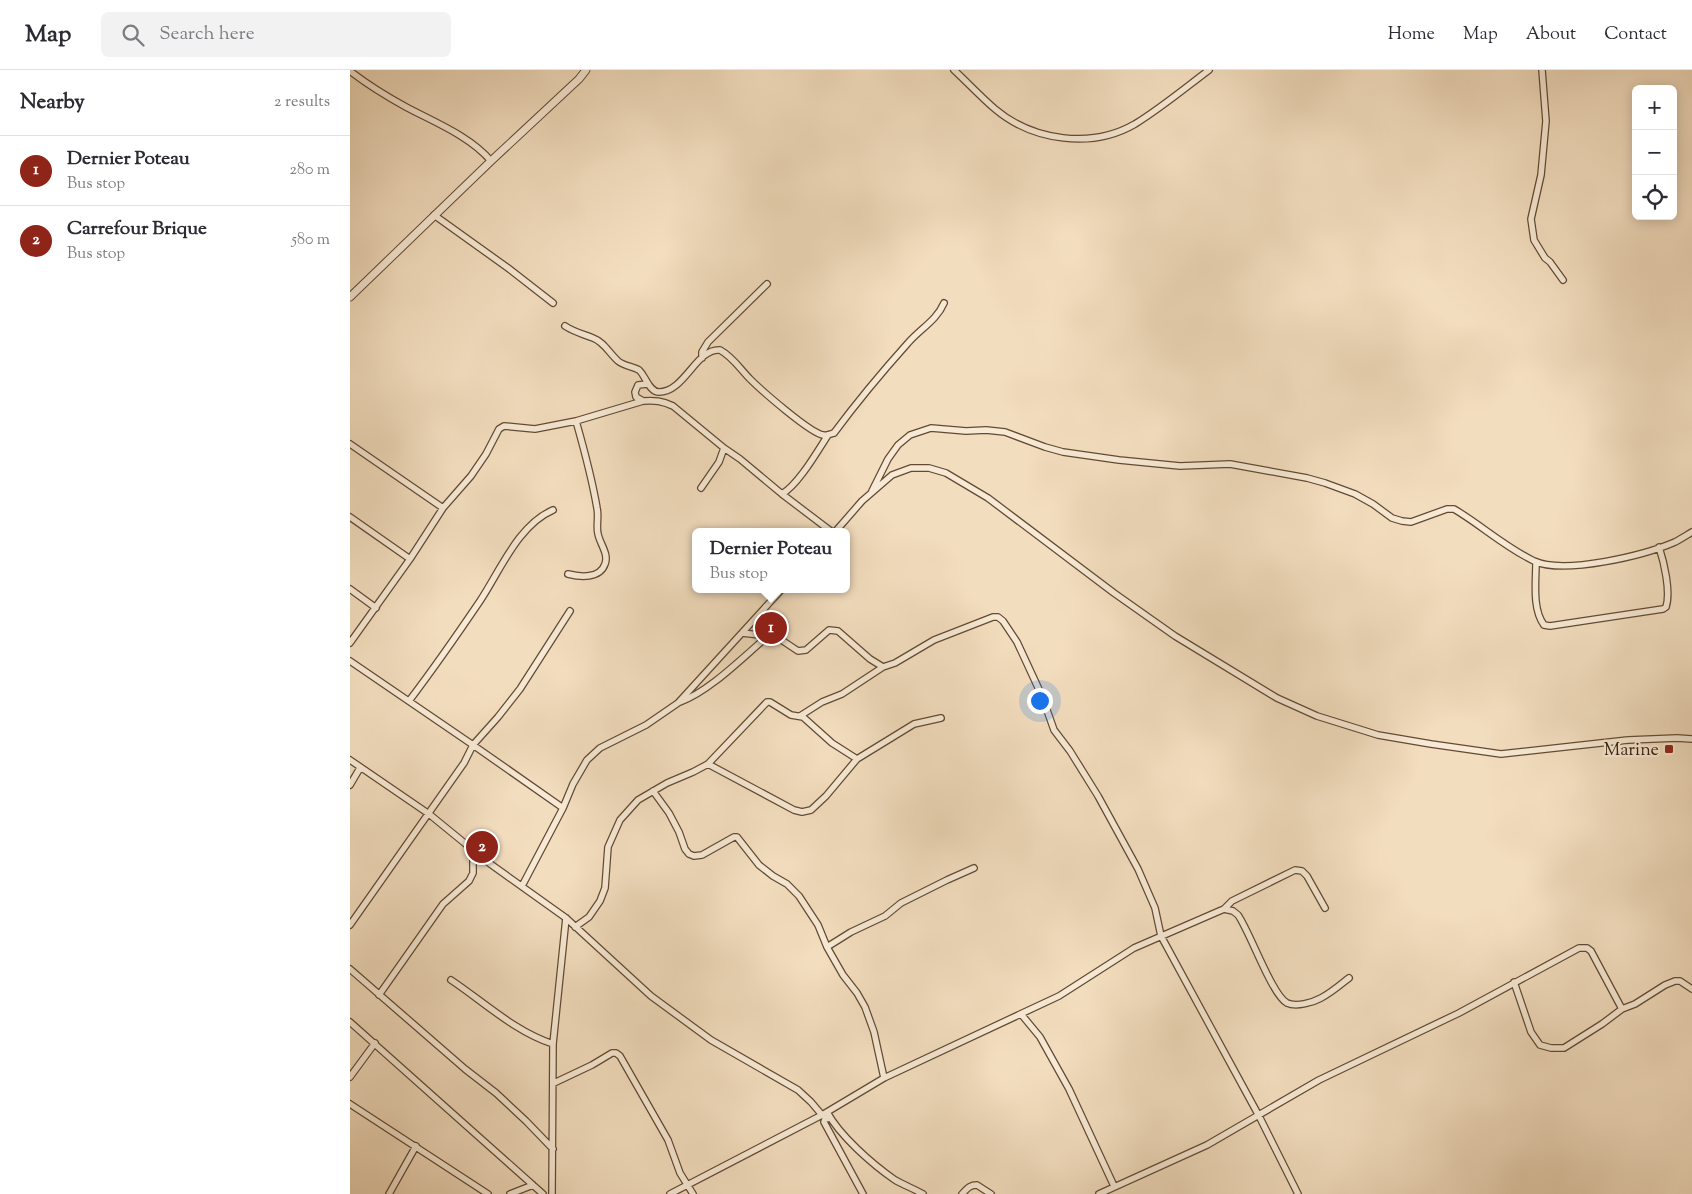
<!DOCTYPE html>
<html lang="en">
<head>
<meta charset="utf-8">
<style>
	:root { --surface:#fff; --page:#f2f2f3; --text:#2b2b33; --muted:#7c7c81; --line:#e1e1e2; --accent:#8f2418 }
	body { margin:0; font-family:"Sorts Mill Goudy",serif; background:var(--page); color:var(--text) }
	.controls { position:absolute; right:15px; top:15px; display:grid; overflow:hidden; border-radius:8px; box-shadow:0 2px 12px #0003 }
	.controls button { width:45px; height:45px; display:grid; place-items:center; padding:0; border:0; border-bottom:1px solid var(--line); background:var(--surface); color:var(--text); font:25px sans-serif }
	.you { position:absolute; left:689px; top:630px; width:18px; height:18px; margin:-12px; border:4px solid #fff; border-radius:50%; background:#1a73e8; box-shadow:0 0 0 8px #1a73e833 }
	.badge { display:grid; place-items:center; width:32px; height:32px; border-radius:50%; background:var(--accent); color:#fff; font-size:16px; font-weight:700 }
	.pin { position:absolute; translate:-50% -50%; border:2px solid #fff; box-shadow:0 1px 5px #0006 }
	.popup { position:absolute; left:342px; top:458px; width:158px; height:65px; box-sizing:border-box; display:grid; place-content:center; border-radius:8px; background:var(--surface); filter:drop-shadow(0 1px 4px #0005); font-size:16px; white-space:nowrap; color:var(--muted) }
	.popup b { font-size:19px; color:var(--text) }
	.popup::after { content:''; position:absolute; left:50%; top:100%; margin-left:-10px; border:10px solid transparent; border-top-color:var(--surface) }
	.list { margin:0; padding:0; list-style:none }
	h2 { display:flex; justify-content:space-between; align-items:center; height:65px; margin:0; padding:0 20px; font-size:21px }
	h2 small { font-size:16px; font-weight:400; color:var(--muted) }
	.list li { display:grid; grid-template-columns:32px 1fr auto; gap:15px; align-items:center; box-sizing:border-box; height:70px; padding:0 20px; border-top:1px solid var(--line) }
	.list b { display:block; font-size:19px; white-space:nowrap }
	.list p { margin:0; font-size:16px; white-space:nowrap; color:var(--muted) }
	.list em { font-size:16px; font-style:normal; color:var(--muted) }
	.icon { flex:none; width:28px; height:28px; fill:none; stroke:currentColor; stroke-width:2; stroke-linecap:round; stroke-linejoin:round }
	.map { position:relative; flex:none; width:1342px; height:1124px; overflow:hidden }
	header { display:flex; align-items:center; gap:30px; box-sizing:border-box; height:70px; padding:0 25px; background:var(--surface); border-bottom:1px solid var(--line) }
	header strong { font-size:24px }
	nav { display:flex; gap:28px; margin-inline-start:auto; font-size:18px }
	.search { width:350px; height:45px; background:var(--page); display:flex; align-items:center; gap:12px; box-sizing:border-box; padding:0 18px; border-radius:8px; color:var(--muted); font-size:19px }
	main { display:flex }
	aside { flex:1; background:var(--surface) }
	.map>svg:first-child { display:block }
</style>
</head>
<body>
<header>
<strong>Map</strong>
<div class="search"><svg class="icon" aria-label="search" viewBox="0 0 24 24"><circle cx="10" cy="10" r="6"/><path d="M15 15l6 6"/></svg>Search here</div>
<nav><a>Home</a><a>Map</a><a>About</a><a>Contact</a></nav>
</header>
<main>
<aside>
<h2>Nearby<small>2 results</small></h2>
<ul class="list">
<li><span class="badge">1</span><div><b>Dernier Poteau</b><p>Bus stop</p></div><em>280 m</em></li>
<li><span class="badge">2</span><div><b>Carrefour Brique</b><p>Bus stop</p></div><em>580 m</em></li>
</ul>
</aside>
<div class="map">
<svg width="1342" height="1124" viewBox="0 0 1342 1124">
	<rect width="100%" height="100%" fill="#f2ddbe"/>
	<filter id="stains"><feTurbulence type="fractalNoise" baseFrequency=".004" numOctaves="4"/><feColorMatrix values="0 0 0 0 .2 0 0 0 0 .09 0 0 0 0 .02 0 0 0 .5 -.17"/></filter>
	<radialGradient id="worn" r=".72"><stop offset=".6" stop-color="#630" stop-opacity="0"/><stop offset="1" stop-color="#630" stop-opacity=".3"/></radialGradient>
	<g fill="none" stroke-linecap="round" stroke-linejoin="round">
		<g stroke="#624b32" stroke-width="8">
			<path id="minor" d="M604,0C618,13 631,27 645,39C683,71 742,79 785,54C811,38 835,18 859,0
				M1192,0L1196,51L1191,105L1181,149L1184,170L1195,188L1200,192L1213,210
				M0,1C18,15 36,26 56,37C84,52 120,66 141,91
				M84,145L158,198L203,233
				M215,256C224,262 233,264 243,268C254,272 259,283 268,291C274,296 282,296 289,300C295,305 299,322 309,322C335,322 346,278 370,280C383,287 390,299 400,309C411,320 460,363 473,365C477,366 480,364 484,363C507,332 532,302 558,273C570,259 587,250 594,233
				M352,288V282L358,272L417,214
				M293,331L286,327L285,322L288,315L298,314
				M0,374L93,438
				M374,378L390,389L432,424L482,462
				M522,421L538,389L548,375L560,365L581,358L616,361L636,360L655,362L695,377L713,382L769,390L830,396L880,394L957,408L975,413L1005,424L1023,434L1042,448L1052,451L1061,452L1097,439H1104C1131,455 1155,477 1184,491C1215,505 1295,485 1325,472C1331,469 1337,465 1342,462
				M432,424C448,415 467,382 478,365
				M0,447L60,489
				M485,462L512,431L542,405L561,398H579L596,403L638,428L764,523L825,566L927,628L967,646L1028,665L1081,674L1151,684L1278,670L1327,668L1342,669
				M1186,492C1186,511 1182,539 1194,555L1200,556L1313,539L1316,537C1321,522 1314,492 1309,477
				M218,504C230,507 250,509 255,494C259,484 250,474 248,464C246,456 249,447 247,438C242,409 234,379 226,351
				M0,519L26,538
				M392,563L427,567L448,581L456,580L479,560L488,561L520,589L533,597L545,593L584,570L643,547H648L653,551L667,572L692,626L704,660L720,681L748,726L788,799L805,838L811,866L909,1046L948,1124
				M0,573L60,489L93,438L121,406L136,384L149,359L154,356L185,359L226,351L293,331C305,330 312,331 323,336L374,378L369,392L351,418
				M0,591L123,675L213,738
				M59,631C84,598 107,565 130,531C150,501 168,455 203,440
				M330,632C360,621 393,587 418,566
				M450,646L472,632L492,624L533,597
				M0,690L79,744L139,793L216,848L301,926L361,970L448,1020L461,1032L472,1045
				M358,694L444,740L452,742L461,740L476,726L507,689L564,654L591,648
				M0,715L10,698
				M303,721L319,743L329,762L335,779L339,784L344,786L352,785L384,767H387L409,795L423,806L437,814L449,826L468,855L477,877L493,905L507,923L515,937L524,962L534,1008
				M172,816L213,738L223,714L237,690L250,678L296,655L328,633L432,519
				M874,839L883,841L888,845C900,862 922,925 937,933C946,937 962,933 971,928C981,923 990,915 999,908
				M0,855L114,693L123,675L148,647L170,619L220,541
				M225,857L239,847L250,831L255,818L258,777L270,750L288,730L317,713L343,702L358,694L417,632H420L441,645L453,647L482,673L507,689
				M477,877L501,862L535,846L551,833L597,810L624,798
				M0,899L115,999L146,1023L176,1051L203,1079
				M101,910C134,932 164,961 203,974
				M1164,912L1181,962L1190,975L1201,978H1214L1252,954L1272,939L1285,934L1315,915L1325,911H1330L1342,919
				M29,925L93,834L119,811L123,803V780
				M671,944L690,967L719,1019L764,1116
				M0,952L193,1124
				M0,1007L25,973
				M204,1013L242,995L262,983H266L270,986L318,1070L330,1103L343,1124
				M0,1034L138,1124
				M477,1042C490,1066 522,1094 545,1110C554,1115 564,1119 573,1124
				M480,1048L475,1049L474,1052L513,1124
				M39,1124L66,1076
				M160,1124L183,1115
				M202,1124L203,974L216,848
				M320,1124L472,1045L534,1008L709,926L784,878L874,839L882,831L945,800L952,801L957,806L975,838
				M612,1124C617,1119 619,1115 627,1115L641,1124
				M749,1124L857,1075L969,1010L1109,943L1229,878H1237L1241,881L1272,939"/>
		</g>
		<g stroke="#624b32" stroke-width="9">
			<path id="tertiary" d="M0,227L141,91L229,9L236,0"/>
		</g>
		<use href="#minor" stroke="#f7e9d5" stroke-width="5.5"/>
		<use href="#tertiary" stroke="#f7e9d5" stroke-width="7"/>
	</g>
	<rect fill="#8f2418" stroke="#f7e9d5" stroke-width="2" x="1314" y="674" width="10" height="10" rx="2.5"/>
	<g text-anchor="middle" stroke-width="4.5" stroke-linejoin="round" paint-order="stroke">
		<g font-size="18" fill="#321a03" stroke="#f7e9d5" text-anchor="end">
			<text x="1309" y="685">Marine</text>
		</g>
	</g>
	<rect width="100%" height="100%" filter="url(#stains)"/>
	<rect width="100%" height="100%" fill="url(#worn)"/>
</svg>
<div class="controls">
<button>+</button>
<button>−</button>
<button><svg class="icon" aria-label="locate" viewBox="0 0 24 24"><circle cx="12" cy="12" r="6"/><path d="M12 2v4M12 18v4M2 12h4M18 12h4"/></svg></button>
</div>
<div class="you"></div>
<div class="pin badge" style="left:421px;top:558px">1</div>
<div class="popup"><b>Dernier Poteau</b>Bus stop</div>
<div class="pin badge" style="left:132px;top:777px">2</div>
</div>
</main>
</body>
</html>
